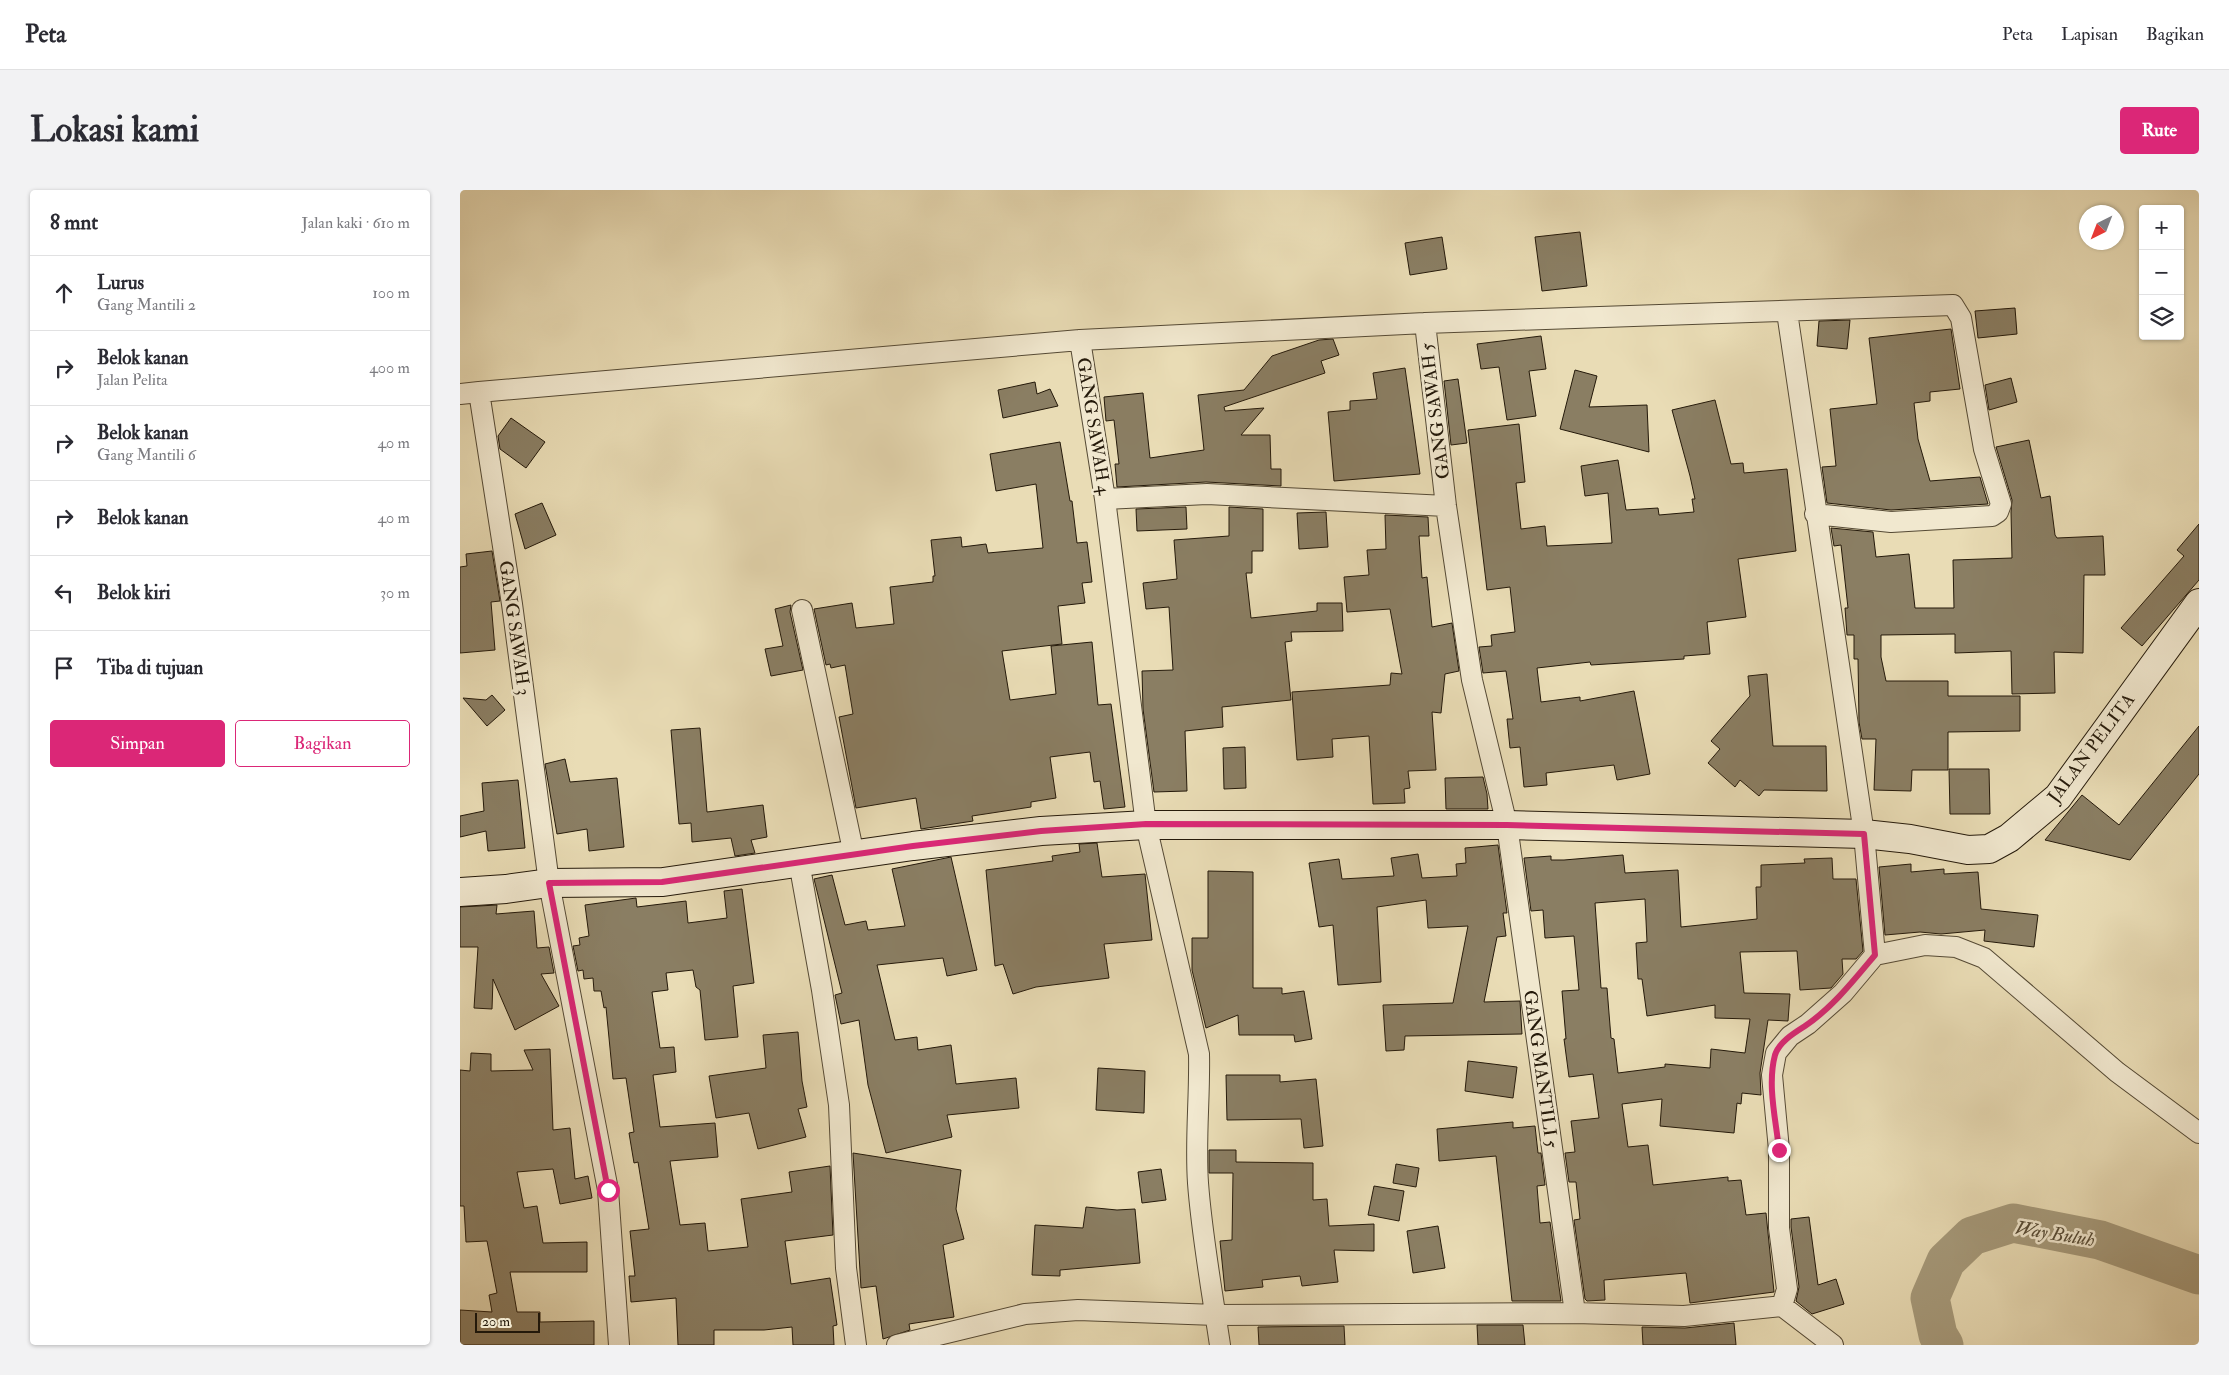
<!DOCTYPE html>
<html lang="id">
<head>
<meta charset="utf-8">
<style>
	:root { --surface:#fff; --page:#f2f2f3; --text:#2b2b33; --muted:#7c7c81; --line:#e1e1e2; --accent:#db2777 }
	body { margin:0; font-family:"IM FELL Double Pica",serif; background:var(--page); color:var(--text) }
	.controls { position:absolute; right:15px; top:15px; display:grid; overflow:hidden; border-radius:5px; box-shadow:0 1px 4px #0004 }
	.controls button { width:45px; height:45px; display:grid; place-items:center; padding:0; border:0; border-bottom:1px solid var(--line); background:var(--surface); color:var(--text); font:25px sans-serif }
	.compass { position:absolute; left:1619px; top:15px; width:45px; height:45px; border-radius:50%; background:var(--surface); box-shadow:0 1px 4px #0004; rotate:222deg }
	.scale { position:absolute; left:15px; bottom:12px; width:65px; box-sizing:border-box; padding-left:5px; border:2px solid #24190a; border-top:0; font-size:14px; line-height:18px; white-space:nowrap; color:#24190a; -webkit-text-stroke:4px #f1e8cf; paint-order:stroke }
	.stop { position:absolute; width:15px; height:15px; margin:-11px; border:4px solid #db2777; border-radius:50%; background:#fff }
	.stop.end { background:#db2777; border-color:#fff; box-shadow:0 1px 5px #0008 }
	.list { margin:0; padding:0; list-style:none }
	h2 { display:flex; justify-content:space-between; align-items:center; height:65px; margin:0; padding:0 20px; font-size:21px }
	h2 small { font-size:16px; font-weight:400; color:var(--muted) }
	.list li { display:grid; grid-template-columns:32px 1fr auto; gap:15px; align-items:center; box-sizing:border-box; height:75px; padding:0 20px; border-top:1px solid var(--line) }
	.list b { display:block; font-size:19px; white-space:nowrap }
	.list p { margin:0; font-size:16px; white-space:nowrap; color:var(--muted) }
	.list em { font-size:16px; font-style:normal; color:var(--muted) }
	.actions { display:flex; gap:10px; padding:15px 20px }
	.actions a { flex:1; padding:11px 0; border:1px solid var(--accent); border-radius:5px; text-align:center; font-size:18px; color:var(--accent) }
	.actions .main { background:var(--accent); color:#fff }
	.icon { flex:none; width:28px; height:28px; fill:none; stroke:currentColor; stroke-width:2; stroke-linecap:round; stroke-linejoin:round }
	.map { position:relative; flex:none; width:1739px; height:1155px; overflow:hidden; border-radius:5px }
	header { display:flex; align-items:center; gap:30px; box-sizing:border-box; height:70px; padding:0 25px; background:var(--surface); border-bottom:1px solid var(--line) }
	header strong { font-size:24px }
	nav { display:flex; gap:28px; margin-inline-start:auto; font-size:18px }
	.intro { display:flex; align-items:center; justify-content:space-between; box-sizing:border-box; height:120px; padding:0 30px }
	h1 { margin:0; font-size:35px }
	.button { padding:12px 22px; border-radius:5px; background:var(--accent); color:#fff; font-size:18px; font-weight:700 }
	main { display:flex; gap:30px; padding:0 30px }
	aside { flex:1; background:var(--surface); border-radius:5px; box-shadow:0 1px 4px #0004 }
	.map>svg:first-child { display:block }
</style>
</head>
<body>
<header>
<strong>Peta</strong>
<nav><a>Peta</a><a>Lapisan</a><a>Bagikan</a></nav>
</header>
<div class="intro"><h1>Lokasi kami</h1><a class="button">Rute</a></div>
<main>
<aside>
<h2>8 mnt<small>Jalan kaki · 610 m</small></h2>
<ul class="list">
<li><svg class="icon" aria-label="ahead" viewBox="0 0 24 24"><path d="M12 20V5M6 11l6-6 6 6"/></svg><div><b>Lurus</b><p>Gang Mantili 2</p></div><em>100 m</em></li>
<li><svg class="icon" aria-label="right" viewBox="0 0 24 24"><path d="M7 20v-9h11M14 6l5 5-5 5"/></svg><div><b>Belok kanan</b><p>Jalan Pelita</p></div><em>400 m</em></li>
<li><svg class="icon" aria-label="right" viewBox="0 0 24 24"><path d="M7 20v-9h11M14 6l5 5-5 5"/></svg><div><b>Belok kanan</b><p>Gang Mantili 6</p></div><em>40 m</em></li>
<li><svg class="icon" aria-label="right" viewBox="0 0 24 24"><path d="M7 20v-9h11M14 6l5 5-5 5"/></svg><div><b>Belok kanan</b></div><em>40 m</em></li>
<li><svg class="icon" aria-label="left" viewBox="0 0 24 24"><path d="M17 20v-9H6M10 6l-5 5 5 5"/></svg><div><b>Belok kiri</b></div><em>30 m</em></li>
<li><svg class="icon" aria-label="arrive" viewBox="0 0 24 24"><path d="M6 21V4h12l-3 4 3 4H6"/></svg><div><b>Tiba di tujuan</b></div></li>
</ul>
<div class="actions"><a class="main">Simpan</a><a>Bagikan</a></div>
</aside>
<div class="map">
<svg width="1739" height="1155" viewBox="0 0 1739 1155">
	<rect width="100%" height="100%" fill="#e9dcb5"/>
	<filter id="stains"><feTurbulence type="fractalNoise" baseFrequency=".004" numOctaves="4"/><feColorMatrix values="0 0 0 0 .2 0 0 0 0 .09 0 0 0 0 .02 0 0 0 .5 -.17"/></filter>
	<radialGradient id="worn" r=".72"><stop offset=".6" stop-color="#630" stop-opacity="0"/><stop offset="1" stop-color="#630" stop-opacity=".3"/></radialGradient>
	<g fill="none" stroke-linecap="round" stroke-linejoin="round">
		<path stroke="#a69a7b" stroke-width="39" d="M1484,1155L1478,1145L1470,1108L1486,1071L1512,1046L1553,1033L1640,1050L1739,1085"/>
	</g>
	<path fill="#8a7e63" stroke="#24190a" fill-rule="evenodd" d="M1120,42L1127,96L1082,101L1075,47Z
		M982,47L987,79L950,85L945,53Z
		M1555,118L1557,144L1518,148L1515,121Z
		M1390,130L1387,159L1357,156L1359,131Z
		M1491,139L1500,199L1470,202V211L1454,213L1458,249L1470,291L1520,287L1528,314L1431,320L1367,313L1362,277L1376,276L1370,219L1417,214L1409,148Z
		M1081,146L1086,179L1069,181L1076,226L1047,230L1039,177L1021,179L1017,154Z
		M873,149L879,165L861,171L865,183L764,217L765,221L804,218L781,245H810L811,279H821V296L746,292L657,297L655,274H659L654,230L646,231L644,207L683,203L690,268L744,260L738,205L784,200L812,166L859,150Z
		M945,178L960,284L874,291L868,222L890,220V211L917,209L913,183Z
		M1115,180L1137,186L1129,217L1187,215L1189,262L1100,239Z
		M1551,188L1557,212L1529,220L1525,195Z
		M998,189L1007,253L991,255L984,191Z
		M575,192L577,204L590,199L598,216L543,228L538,200Z
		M1255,210L1271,274L1283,273L1284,283L1327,279L1336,361L1278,369L1286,427L1247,432L1250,464L1224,466V469L1131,475L1130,472L1077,478L1081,512L1120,507V511L1174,501L1190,584L1157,590L1154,575L1086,583L1087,595L1064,597L1060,557L1050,558L1047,529H1053L1046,481L1023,483L1019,457L1032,456L1031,445L1055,442L1050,397L1027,400L1008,240L1059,234L1065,292L1056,293L1061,339L1085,336L1087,356L1152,353L1148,303L1125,306L1121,276L1158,270L1166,320L1198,318L1199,325L1234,322L1232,309H1235L1230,286L1212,220Z
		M51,228L85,252L66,278L40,259L38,246Z
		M1569,250L1581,308L1590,306L1595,345L1597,348L1643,346L1645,385H1624L1623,463L1594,462L1595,503L1552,504L1551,461L1495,463V444L1421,445V467L1426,491H1488V506H1560V541L1488,542V580H1452L1451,601L1414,600L1416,549H1402L1399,532L1398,469H1394V445H1387L1385,418H1388L1381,355L1374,356L1371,338L1413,342L1416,367L1449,364L1455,418H1494L1493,370L1552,368L1551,322L1552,310L1536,257Z
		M600,252L610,311H612L617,353L627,352L632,392L622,393L625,413L598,416L602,454L542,461L550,510L596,504L591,456L632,452L638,515L651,514L665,617L644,619L640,591L634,592L630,562L590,567L596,608L571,612V617L512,626L513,631L461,639L456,608L396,618L379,527L393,524L385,475L371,478L370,474L366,475L354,419L392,413L396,438L434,434L430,397L473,392V386H475L471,350L501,347L502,357L526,354L528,363L583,358L576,294L536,301L530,264Z
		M82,313L96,345L65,359L55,324Z
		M726,317L727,339L677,341L676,319Z
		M769,317L803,319V361H792V383H786L791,428L857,421V413H882L883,441L831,442L832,451L825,452L831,510L762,517L763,537L725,541L727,601L694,602L683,519L682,481L713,480L709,417L686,419L683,393L717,389L714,350L769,346Z
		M866,322L868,357L839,359L837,323Z
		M925,325L968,327L969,346H959L962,388L967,387L972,437L992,433L999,481L985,484L981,523L972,522L976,580L948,581L950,598L944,599L945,613L913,614L909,546L872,549L873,567L837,570L832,502L930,495L931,483L942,484L930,419L887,422L884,387L909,385L907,360L926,359Z
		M1739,334V390L1682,456L1661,438L1724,366L1717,360Z
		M32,361L40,411L31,412L35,460L0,463V377L7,376L6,364Z
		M331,415L330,422L343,480L311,486L305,459L323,456L315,419Z
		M1307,484L1313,556H1366L1367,601L1304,600L1299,606L1280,590L1275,597L1248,573L1260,559L1251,551L1290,506L1288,486Z
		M32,505L45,520L27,536L3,508L26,510Z
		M1739,536V584L1670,670L1585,650L1622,605L1659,635Z
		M240,538L247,622L303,615L307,647L291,650L295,663L275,666L271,648L232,652L231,633L219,634L211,540Z
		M785,557L786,598L764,599L763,558Z
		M105,569L110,592L157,588L164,657L129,661L127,639L97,644L85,574Z
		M1489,579H1529L1530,624H1490Z
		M1023,587L1027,604L1028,619H986L985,588Z
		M58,590L65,658L28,661L26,641L0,647V626L24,621L22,593Z
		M637,653L642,687L685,684L692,750L644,754L649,788L576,797L553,804L543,774L535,776L526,680L593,671L592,666L620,662L619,654Z
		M1038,655L1047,723H1043L1046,746L1037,747L1024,812L1060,811L1062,844L945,846L944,860L926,861L923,815L993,813L1008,736L968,738L966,710L917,717L921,792L878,795L873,735L859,737L849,673L879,669L882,689L934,686L931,668L958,664L962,688L997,686L996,674L1006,673L1005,658Z
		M1163,665L1165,683L1218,680L1221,737L1297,729L1296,697H1301V675L1345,673L1344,669L1372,668L1373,689H1396L1403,761L1396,769H1382L1383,784L1371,798L1340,800L1337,761L1280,762L1284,803L1330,804L1328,831L1308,830L1300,883L1301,905L1282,903L1281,914L1277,913L1274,943L1200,936L1202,909L1162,914L1168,957L1188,955L1193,995L1268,987V991L1281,990L1286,1025L1306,1023L1314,1102L1230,1113L1226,1083L1144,1090L1145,1110L1127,1111L1125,1109L1114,1030L1120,1029L1116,992H1109L1105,963L1115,962L1111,931L1139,928L1133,884L1109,887L1104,849H1106L1102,801L1119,800L1114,746L1085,748L1083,720L1071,721L1064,668L1091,666V670H1104ZM1185,709L1187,752L1176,753L1178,789H1182L1187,826L1255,815V828L1290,829L1285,863L1251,859L1250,878L1205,874V877L1158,883L1154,849L1151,848L1147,798H1141L1135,713Z
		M491,667L517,780L487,786L483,768L417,775L435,850L457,847L458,860L491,855L496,894L556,888L559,918L487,925L492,947L426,963L408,895L399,830L381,834L375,805L382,803L354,689L372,685L385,735L406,731L408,740L445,736L432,679Z
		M1451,674V682L1484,679V684L1518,682L1521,719L1578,725L1574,757L1524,751L1525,740L1481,744L1460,742L1425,745L1419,677Z
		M748,681L793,682V798H822V804L844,801L852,849L835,852L834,845H779L778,825L746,838L732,780V748H748Z
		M282,699L294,793L273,796L278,847L245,850L240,800L236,797L233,780L206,783L208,800L192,802L200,858L214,857L216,882L193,885L200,937L255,933L258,967L210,971L220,1035L245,1033L248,1061L288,1057L281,1009L332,1002L329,982L370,976L373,1045L325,1051L331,1094L370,1088L377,1135L373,1136L374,1155H333L332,1137L304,1140H254V1155H218L216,1108L171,1112L169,1086H175L170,1041L189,1039L178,972L174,973L169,943L174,942L166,888L153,889L146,817L144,818L141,801H134L133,788L124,789L123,780L118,781L113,756L120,755L119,748L129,746L125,715L176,708L177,717L226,711L228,733L267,728L264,701Z
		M37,715L36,724L74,721L77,758L89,757L94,783L81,784L99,816L55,840L33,789L32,819L14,818L18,757H0V717Z
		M338,842L342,891L347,917L338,919L346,947L298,959L289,923L256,928L249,886L306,878L303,845Z
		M90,859L93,940L110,938L115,989L128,986L132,1008L100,1014L93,979L57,982L64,1018L77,1016L83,1053L127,1052V1082H50L57,1122H80V1132L134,1131V1155H0V1120L32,1122L29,1105L37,1103L27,1051L6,1052L4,1016H0V880L10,881L11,863L31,864V881L73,880L64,860Z
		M1008,871L1057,877L1053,908L1005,901Z
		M638,878L685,881L684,923L636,920Z
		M766,885H820V892L856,889L863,956L844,958L841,929L767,930Z
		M1053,932V938L1075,936L1078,963H1081L1085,995L1077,996L1080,1033L1090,1032L1101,1111H1052L1036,966L979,971L977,939Z
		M749,960H776V972L853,973V1010L867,1009L869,1036L914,1034V1061L874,1060L878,1092L842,1096L840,1086L802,1090L803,1097L765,1101L760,1051L772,1050L773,983H749Z
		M393,963L501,980L496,1019L504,1049L483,1055L494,1127L449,1134L450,1140L423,1149L416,1096L401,1098Z
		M936,974L959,978L956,997L933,993Z
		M701,979L706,1010L682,1013L678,982Z
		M914,996L944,1001L939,1031L908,1025Z
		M626,1017L657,1020L675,1019L680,1073L600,1080V1086L572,1085L575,1035L623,1038Z
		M1349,1027L1358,1095L1376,1089L1384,1114L1352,1124L1336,1111L1339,1097L1331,1037V1029Z
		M978,1036L985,1078L953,1083L947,1041Z
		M1274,1133L1276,1155H1183L1182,1137L1225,1138Z
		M1017,1135H1063L1065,1155H1018Z
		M884,1136L885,1155H799L798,1137Z"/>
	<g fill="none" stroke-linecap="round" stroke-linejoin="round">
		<g stroke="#554a35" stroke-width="22">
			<path id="street" d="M1327,122L1404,644L1415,765
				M19,202L620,150
				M0,204L19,202L52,414L89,693L148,1000L159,1155
				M645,309L747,304L986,316
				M342,420L394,665
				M339,672L362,800L379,915L386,1078L396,1155
				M1115,1123L1047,635L1012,490L986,316L965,133L1493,115L1501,128L1524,259L1541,314L1538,322L1532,326L1431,332L1355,324
				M437,1155L565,1124L618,1120L756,1125L1115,1123L1224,1126L1322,1116
				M760,1155C752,1101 742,1047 738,993C735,950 740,907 739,864L686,635L645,309L620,150L965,133
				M1373,1155L1322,1116L1327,1099L1319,1038V960L1312,885L1316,863L1330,846L1348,834L1383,803L1415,765L1465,755L1496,757L1524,768L1657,882L1739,943"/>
		</g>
		<g stroke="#24190a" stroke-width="30">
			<path id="secondary" d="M0,702L46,699L89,693L203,692L453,656L581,641L686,635H1047L1404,644L1450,649L1508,660L1529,659L1549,648L1598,607L1739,413"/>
		</g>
		<use href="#street" stroke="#f1e8cf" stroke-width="20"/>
		<use href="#secondary" stroke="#f1e8cf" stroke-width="28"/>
	</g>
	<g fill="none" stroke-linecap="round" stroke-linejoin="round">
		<path stroke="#db2777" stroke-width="6" d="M148,1000L89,693L202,692L453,656L581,641L686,634L1047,635L1404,644L1415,765C1394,790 1372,818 1345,836C1334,843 1319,852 1315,865C1307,895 1316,930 1319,960"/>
	</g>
	<g text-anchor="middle" stroke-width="5" stroke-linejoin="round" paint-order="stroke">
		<g font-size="18" fill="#24190a" stroke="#f1e8cf">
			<text transform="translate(975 221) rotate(-97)" y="6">GANG SAWAH 5</text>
			<text transform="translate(634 236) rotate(81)" y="6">GANG SAWAH 4</text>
			<text transform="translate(55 438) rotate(82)" y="6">GANG SAWAH 3</text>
			<text transform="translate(1631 558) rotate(-53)" y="6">JALAN PELITA</text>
			<text transform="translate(1081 879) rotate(82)" y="6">GANG MANTILI 5</text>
		</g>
		<g font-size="19" font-style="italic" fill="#584d37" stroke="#f1e8cf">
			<text transform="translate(1595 1043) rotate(9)" y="7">Way Buluh</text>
		</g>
	</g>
	<rect width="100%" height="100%" filter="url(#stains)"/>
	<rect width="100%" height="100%" fill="url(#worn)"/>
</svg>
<div class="controls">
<button>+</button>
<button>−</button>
<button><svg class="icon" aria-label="layers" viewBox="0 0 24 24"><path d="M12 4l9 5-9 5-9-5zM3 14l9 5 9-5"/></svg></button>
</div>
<svg class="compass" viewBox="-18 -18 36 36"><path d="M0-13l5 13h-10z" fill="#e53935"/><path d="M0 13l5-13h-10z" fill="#7c7c81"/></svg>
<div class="scale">20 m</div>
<div class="stop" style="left:148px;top:1000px"></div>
<div class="stop end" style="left:1319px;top:960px"></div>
</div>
</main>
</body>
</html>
